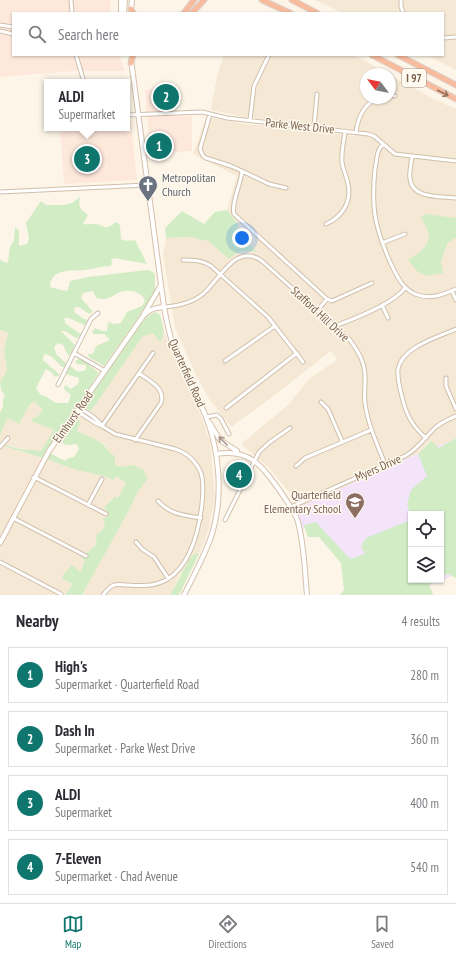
<!DOCTYPE html>
<html lang="en">
<head>
<meta charset="utf-8">
<style>
	:root { --surface:#fff; --page:#f7f7f7; --text:#2b2b33; --muted:#7c7c81; --line:#e1e1e2; --accent:#0f766e }
	body { margin:0; font-family:"PT Sans Narrow",sans-serif; background:var(--page); color:var(--text) }
	.controls { position:absolute; right:12px; bottom:12px; display:grid; overflow:hidden; border-radius:0px; box-shadow:0 1px 3px #0004 }
	.controls button { width:36px; height:36px; display:grid; place-items:center; padding:0; border:0; border-bottom:1px solid var(--line); background:var(--surface); color:var(--text); font:20px sans-serif }
	.compass { position:absolute; left:360px; top:68px; width:36px; height:36px; border-radius:50%; background:var(--surface); box-shadow:0 1px 3px #0004; rotate:302deg }
	.you { position:absolute; left:242px; top:238px; width:14px; height:14px; margin:-10px; border:3px solid #fff; border-radius:50%; background:#1a73e8; box-shadow:0 0 0 6px #1a73e833 }
	.badge { display:grid; place-items:center; width:26px; height:26px; border-radius:50%; background:var(--accent); color:#fff; font-size:13px; font-weight:700 }
	.pin { position:absolute; translate:-50% -50%; border:2px solid #fff; box-shadow:0 1px 4px #0006 }
	.popup { position:absolute; left:44px; top:79px; width:86px; height:52px; box-sizing:border-box; display:grid; place-content:center; border-radius:0px; background:var(--surface); filter:drop-shadow(0 1px 3px #0005); font-size:13px; white-space:nowrap; color:var(--muted) }
	.popup b { font-size:15px; color:var(--text) }
	.popup::after { content:''; position:absolute; left:50%; top:100%; margin-left:-8px; border:8px solid transparent; border-top-color:var(--surface) }
	.list { margin:0; padding:0; list-style:none }
	h2 { display:flex; justify-content:space-between; align-items:center; height:52px; margin:0; padding:0 16px; font-size:17px }
	h2 small { font-size:13px; font-weight:400; color:var(--muted) }
	.list li { display:grid; grid-template-columns:26px 1fr auto; gap:12px; align-items:center; box-sizing:border-box; height:56px; margin:0 8px 8px; padding:0 8px; border:1px solid var(--line); border-radius:0px }
	.list b { display:block; font-size:15px; white-space:nowrap }
	.list p { margin:0; font-size:13px; white-space:nowrap; color:var(--muted) }
	.list em { font-size:13px; font-style:normal; color:var(--muted) }
	.icon { flex:none; width:22px; height:22px; fill:none; stroke:currentColor; stroke-width:2; stroke-linecap:round; stroke-linejoin:round }
	.map { position:relative; flex:none; width:456px; height:595px; overflow:hidden }
	.search { position:absolute; background:var(--surface); box-shadow:0 1px 3px #0004; left:12px; right:12px; top:12px; height:44px; display:flex; align-items:center; gap:10px; box-sizing:border-box; padding:0 14px; border-radius:0px; color:var(--muted); font-size:15px }
	.sheet { height:308px; background:var(--surface) }
	nav { display:flex; justify-content:space-around; align-items:center; box-sizing:border-box; height:56px; border-top:1px solid var(--line); background:var(--surface); font-size:11px; color:var(--muted) }
	nav a { display:grid; justify-items:center; gap:2px }
	nav .on { color:var(--accent) }
	.map>svg:first-child { display:block }
</style>
</head>
<body>
<div class="map">
<svg width="456" height="595" viewBox="0 0 456 595">
	<rect width="100%" height="100%" fill="#fdf6e8"/>
	<path fill="#f5e9d6" d="M315,0H456V70L427,55H443V13H342Z
		M224,55H354L389,74H366V98H390V75L434,99L456,109V438L439,448L430,441L418,454L297,508L294,498L269,468L241,444L289,404L309,379L337,360L331,351L276,394L231,427L209,399L196,375L175,328L163,254L166,238L190,237L208,241L229,259L234,254L248,250L256,251L238,231V224L227,210L237,176L193,154L206,117L247,124L354,136L360,130L245,117L211,110L217,76Z
		M163,327L171,352L200,413L210,442L215,499L207,535L199,554L196,553L180,574L170,595H82L146,476L144,470L133,465L119,467L115,464V457L109,453L105,445L100,442L77,431L80,422L75,417L85,402L93,408L143,336L153,333L156,337L162,339Z
		M0,330L8,333L4,351L7,370L0,382Z
		M34,401L43,410L37,417L34,422L55,430L41,452L4,445L22,452L55,461L77,470H85L105,476L113,480L116,476L126,483L117,499L113,497L105,508L108,513L106,518H104L105,526L96,539V544L93,549L84,559V564L80,572L72,566L63,579L70,582L72,585L65,595H0V436L7,418L19,423L30,404Z"/>
	<path fill="#fee8dc" d="M0,0H111L110,13H13V55H119L125,71H76L0,77Z
		M171,87L173,116H192V151L150,154L145,90Z
		M127,120L131,121L137,180L64,184L60,128H127Z"/>
	<path fill="#f3e4fa" fill-rule="evenodd" d="M456,439L455,575L430,585L398,588H348L346,568L308,524L302,530L295,509L422,452ZM411,514H441V580H411Z"/>
	<path fill="#d2ecc5" d="M80,197C78,206 80,209 88,215L83,224C87,225 88,224 92,224C105,223 102,233 116,222L120,225L121,239L127,241L135,240L147,264L114,258L111,260L112,264L110,266C102,266 93,269 85,270C71,271 51,268 50,287L65,291L68,290L70,281L88,277L147,270L153,272L155,275V294L104,366L90,358L87,354H93L96,346L110,340L104,334H93L92,332L95,328L102,331H107L108,322L114,324L121,323L127,312L142,306L145,301C141,291 129,289 120,292C116,293 113,297 109,298C105,300 100,299 96,298L93,291L83,293L81,298L93,312L89,314L79,307H75L74,312L84,319L88,320L87,324L84,325L69,318H64L66,324L81,334L78,338H76L65,331H61L75,345L70,356L68,355L63,345L58,343L54,347L56,354L66,363L65,367H62L51,356L44,354L43,360L60,375L55,377L51,372L46,369L39,382L36,389L41,395L45,396L56,403H68L71,395L64,389L65,385L71,389L78,384L79,378L66,374L70,366L78,372L86,370V365L77,364L75,361L81,358L99,373L43,458L4,446V445L21,449L41,451L54,430L34,422L32,420V418L37,417L43,410L34,401L30,404L19,424L7,418L0,436V413L3,406V398L5,396L1,390L0,382L7,370L4,351L8,333L0,330V259L2,261L8,263L10,247L14,240L15,227L19,231V246L27,244L29,238L26,223L41,201L46,205H64L72,203Z
		M227,210L238,224V231L257,252C246,250 237,251 229,259L208,241L190,237L166,238L165,228L182,211L204,224L215,212Z
		M425,214L456,218V238L448,242L441,261L443,273L426,276L417,271L408,260C416,255 429,247 429,236C429,230 423,222 421,217Z
		M155,312L160,315C163,324 166,334 160,342L153,333L143,336L93,408L91,411C86,410 85,406 85,402L137,328L147,317Z
		M75,417L79,419L80,422L77,431C84,435 94,437 101,443C108,447 106,452 115,456V464L119,467L133,465L144,470L146,476L148,478L138,491L129,510L82,595H65L72,585L70,582L63,579V575L72,565L80,572L84,564V560L79,554L82,551L86,553C94,549 99,544 95,535L99,534L105,526L103,518H106L108,513L104,508L114,497L118,498L126,483L116,476L114,480C100,474 90,473 77,470C66,467 57,462 46,459L50,453L65,461L69,458L74,457L79,449L77,444C69,445 65,447 60,440Z
		M456,438V578L448,574L441,577V514H411V517L407,504L411,490L427,476L418,454L431,441L439,448Z
		M411,520V580H437L429,585L433,594L432,595H340L344,590L341,563L319,537H308L304,525L316,522L350,559L365,554L361,547L366,538Z
		M196,553L199,554L179,595H170L190,558Z"/>
	<g fill="none" stroke-linecap="round" stroke-linejoin="round">
		<g stroke="#d0bfac" stroke-width="5">
			<path id="street" d="M71,0L72,13
				M401,0V6L403,13
				M0,25L13,27
				M0,31L13,34
				M443,38L456,37
				M76,55L84,82
				M390,95L395,96
				M210,114L200,149L203,156L206,158L231,166L242,171C241,184 231,203 234,214L327,299
				M127,115L202,112L227,118L368,134L374,136L395,154L456,161
				M250,120L254,86L269,55
				M314,127L317,94
				M356,132C358,117 364,104 378,98
				M383,144C376,151 377,160 375,169C371,209 375,228 391,264C397,276 402,288 415,294C430,300 442,295 456,289
				M412,157C411,164 409,172 410,179C412,199 441,196 456,198
				M242,171L269,184L286,188
				M0,192L147,185
				M326,224C342,217 352,202 348,184C347,177 343,170 342,162C341,152 344,141 345,131
				M382,243L405,234
				M183,260C193,260 202,260 211,266L268,317L303,362
				M452,291L456,300
				M382,305L388,318
				M164,307C178,306 193,303 204,293C220,279 236,242 262,261L349,339C359,352 366,364 365,381C365,388 364,396 365,403C368,425 377,444 385,464
				M317,311L327,299L332,301L372,283
				M335,326C354,319 394,303 405,288
				M74,353L105,371
				M225,361L275,326
				M446,378V386L456,409
				M58,385L91,319L98,313
				M321,402L328,409L342,441
				M226,408L297,353
				M78,409L80,413L95,423L102,426L115,434L175,449C187,453 196,461 201,473C204,483 203,494 202,504C199,530 192,563 168,579C154,587 141,586 126,585C123,585 118,584 114,585C109,587 106,591 103,595
				M78,409C86,410 95,418 101,424
				M206,417L217,415L221,419L229,434
				M102,426L153,353
				M426,438C412,426 406,414 402,397C400,388 397,379 398,369C402,347 438,337 456,329
				M135,440L161,403C166,388 149,381 139,373
				M0,447L8,438
				M296,466L305,458L371,430
				M34,477L106,514
				M158,501C171,515 183,515 201,518
				M88,505L102,479
				M291,507L405,456C418,449 425,437 436,427C442,422 449,419 456,416
				M13,518L86,556
				M225,520L259,452L270,442L290,428
				M136,542L142,549L154,557L168,578
				M0,562L61,594"/>
		</g>
		<g stroke="#d6c1ac" stroke-width="6">
			<path id="secondary" d="M131,11L132,0
				M121,13V0
				M124,13L125,0
				M131,60L164,307C167,323 170,339 176,354C185,376 198,396 206,417C220,453 223,498 212,534C205,555 194,575 184,595
				M144,314L161,285
				M209,422L220,440L237,451
				M216,454C250,448 262,466 280,491C286,500 293,509 297,519C304,539 305,574 307,595
				M0,543L49,451L141,319C147,310 154,308 164,307"/>
		</g>
		<g stroke="#dcd5d0" stroke-width="7">
			<path id="highway" d="M262,0L290,13
				M292,0L317,13
				M131,9L133,13
				M184,13L194,0
				M192,13L204,0
				M372,55L456,99
				M398,55L456,85
				M131,63L133,55"/>
		</g>
		<use href="#street" stroke="#fff" stroke-width="3"/>
		<use href="#secondary" stroke="#fff" stroke-width="4"/>
		<use href="#highway" stroke="#f9bb9d" stroke-width="5"/>
	</g>
	<defs><path id="oneway-shaft" d="M-6 0H5M1.5-3L5.5 0L1.5 3" fill="none" stroke-width="1.6" stroke-linecap="round" stroke-linejoin="round"/></defs>
	<use stroke="#93715b" href="#oneway-shaft" transform="translate(443 93) rotate(27)"/>
	<use stroke="#a89689" href="#oneway-shaft" transform="translate(223 441) rotate(-135)"/>
	<defs>
		<g id="church-pin" transform="scale(1)"><path d="M0 17L-7.5 6A9.5 9.5 0 1 1 7.5 6Z" fill="#6b7280" stroke="#fffaef"/><path d="M-1.2-6h2.4v3.5h3.3v2.4h-3.3V6h-2.4V-.1h-3.3v-2.4h3.3Z" fill="#fff"/></g>
		<g id="school-pin" transform="scale(1)"><path d="M0 17L-7.5 6A9.5 9.5 0 1 1 7.5 6Z" fill="#8d6e63" stroke="#fffaef"/><path d="M0-5L7-2L0 1L-7-2ZM-4 1L0 2.5L4 1V4Q0 6-4 4Z" fill="#fff"/></g>
	</defs>
	<g fill-rule="evenodd">
		<use href="#church-pin" x="148" y="185"/>
		<use href="#school-pin" x="355" y="502"/>
	</g>
	<g text-anchor="middle" stroke-width="3" stroke-linejoin="round" paint-order="stroke">
		<rect fill="#fffaef" stroke="#a18d7c" stroke-width="1" x="402" y="69" width="24" height="18" rx="3"/>
		<g font-size="11" font-weight="bold" fill="#795e4a">
			<text x="414" y="82">I 97</text>
		</g>
		<g font-size="12" fill="#795e4a" stroke="#fffaef">
			<text transform="translate(300 126) rotate(6)" y="4">Parke West Drive</text>
			<text transform="translate(320 314) rotate(43)" y="4">Stafford Hill Drive</text>
			<text transform="translate(187 373) rotate(66)" y="4">Quarterfield Road</text>
			<text transform="translate(73 417) rotate(-55)" y="4">Elmhurst Road</text>
			<text transform="translate(378 468) rotate(-24)" y="4">Myers Drive</text>
		</g>
		<g font-size="12" fill="#5b616d" stroke="#fffaef" text-anchor="start">
			<text x="162" y="182">Metropolitan<tspan x="162" dy="14">Church</tspan></text>
		</g>
		<g font-size="12" fill="#785e54" stroke="#fffaef" text-anchor="end">
			<text x="341" y="499">Quarterfield<tspan x="341" dy="14">Elementary School</tspan></text>
		</g>
	</g>
</svg>
<div class="controls">
<button><svg class="icon" aria-label="locate" viewBox="0 0 24 24"><circle cx="12" cy="12" r="6"/><path d="M12 2v4M12 18v4M2 12h4M18 12h4"/></svg></button>
<button><svg class="icon" aria-label="layers" viewBox="0 0 24 24"><path d="M12 4l9 5-9 5-9-5zM3 14l9 5 9-5"/></svg></button>
</div>
<svg class="compass" viewBox="-18 -18 36 36"><path d="M0-13l5 13h-10z" fill="#e53935"/><path d="M0 13l5-13h-10z" fill="#7c7c81"/></svg>
<div class="you"></div>
<div class="pin badge" style="left:159px;top:146px">1</div>
<div class="pin badge" style="left:166px;top:97px">2</div>
<div class="pin badge" style="left:87px;top:159px">3</div>
<div class="popup"><b>ALDI</b>Supermarket</div>
<div class="pin badge" style="left:239px;top:475px">4</div>
<div class="search"><svg class="icon" aria-label="search" viewBox="0 0 24 24"><circle cx="10" cy="10" r="6"/><path d="M15 15l6 6"/></svg>Search here</div>
</div>
<section class="sheet">
<h2>Nearby<small>4 results</small></h2>
<ul class="list">
<li><span class="badge">1</span><div><b>High's</b><p>Supermarket · Quarterfield Road</p></div><em>280 m</em></li>
<li><span class="badge">2</span><div><b>Dash In</b><p>Supermarket · Parke West Drive</p></div><em>360 m</em></li>
<li><span class="badge">3</span><div><b>ALDI</b><p>Supermarket</p></div><em>400 m</em></li>
<li><span class="badge">4</span><div><b>7-Eleven</b><p>Supermarket · Chad Avenue</p></div><em>540 m</em></li>
</ul>
</section>
<nav>
<a class="on"><svg class="icon" aria-label="map" viewBox="0 0 24 24"><path d="M3 6l6-2 6 2 6-2v14l-6 2-6-2-6 2zM9 4v14M15 6v14"/></svg>Map</a>
<a><svg class="icon" aria-label="directions" viewBox="0 0 24 24"><path d="M12 3l9 9-9 9-9-9zM9 14v-3h6M13 9l2 2-2 2"/></svg>Directions</a>
<a><svg class="icon" aria-label="saved" viewBox="0 0 24 24"><path d="M7 4h10v16l-5-4-5 4z"/></svg>Saved</a>
</nav>
</body>
</html>
